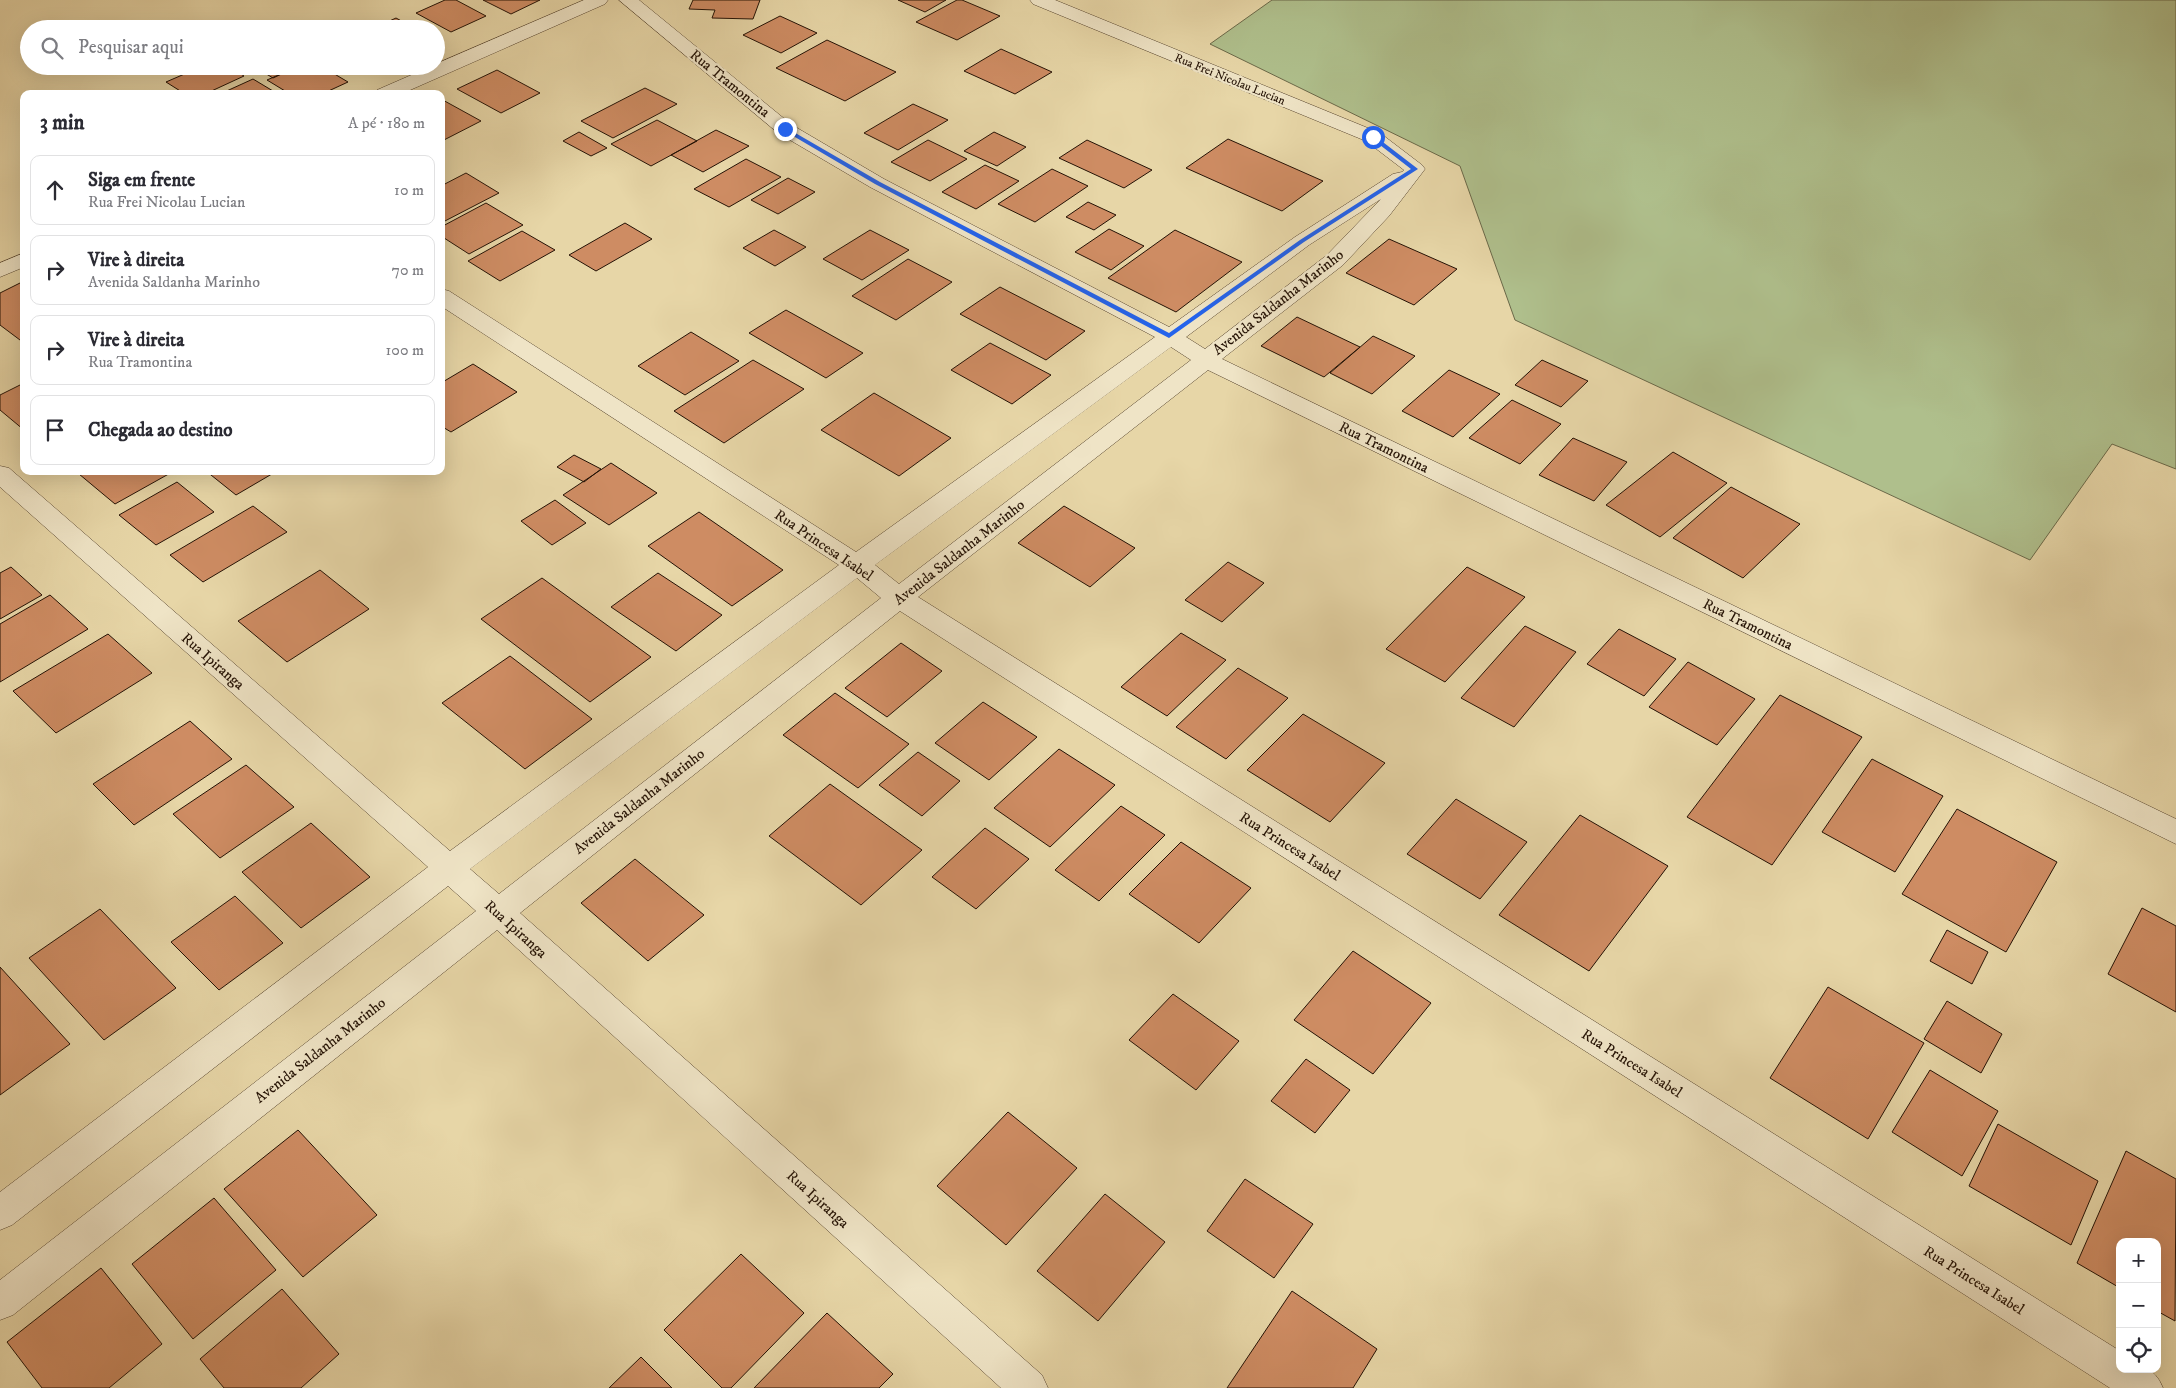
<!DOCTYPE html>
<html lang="pt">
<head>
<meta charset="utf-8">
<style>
	:root { --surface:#fff; --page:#f7f7f7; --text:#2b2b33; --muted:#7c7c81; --line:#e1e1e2 }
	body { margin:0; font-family:"IM FELL DW Pica",serif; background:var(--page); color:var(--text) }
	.controls { position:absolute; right:15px; bottom:15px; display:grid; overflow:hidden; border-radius:10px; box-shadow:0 5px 20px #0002 }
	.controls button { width:45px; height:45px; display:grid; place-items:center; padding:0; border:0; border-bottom:1px solid var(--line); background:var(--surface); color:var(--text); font:25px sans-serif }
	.stop { position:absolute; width:15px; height:15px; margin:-11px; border:4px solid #2563eb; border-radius:50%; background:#fff }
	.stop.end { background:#2563eb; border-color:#fff; box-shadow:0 1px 5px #0008 }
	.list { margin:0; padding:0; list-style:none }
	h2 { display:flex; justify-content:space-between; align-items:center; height:65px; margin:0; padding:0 20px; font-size:21px }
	h2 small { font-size:16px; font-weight:400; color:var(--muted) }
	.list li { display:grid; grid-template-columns:32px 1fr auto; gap:15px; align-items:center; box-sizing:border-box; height:70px; margin:0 10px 10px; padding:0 10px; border:1px solid var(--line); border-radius:10px }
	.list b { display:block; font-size:19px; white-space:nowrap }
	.list p { margin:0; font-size:16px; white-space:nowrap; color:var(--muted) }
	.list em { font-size:16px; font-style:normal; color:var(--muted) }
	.icon { flex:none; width:28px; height:28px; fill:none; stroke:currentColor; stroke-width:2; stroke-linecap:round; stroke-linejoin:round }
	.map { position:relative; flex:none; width:2176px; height:1388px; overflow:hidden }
	.search { position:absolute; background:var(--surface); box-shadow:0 5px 20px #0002; left:20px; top:20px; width:425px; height:55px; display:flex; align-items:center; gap:12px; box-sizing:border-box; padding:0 18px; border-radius:28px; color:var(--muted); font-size:19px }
	.panel { position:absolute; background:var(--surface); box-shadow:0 5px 20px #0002; left:20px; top:90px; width:425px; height:385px; border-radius:10px }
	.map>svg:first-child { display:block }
</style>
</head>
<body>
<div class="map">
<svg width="2176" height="1388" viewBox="0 0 2176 1388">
	<rect width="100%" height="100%" fill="#e7d6a7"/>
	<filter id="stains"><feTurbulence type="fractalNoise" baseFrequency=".004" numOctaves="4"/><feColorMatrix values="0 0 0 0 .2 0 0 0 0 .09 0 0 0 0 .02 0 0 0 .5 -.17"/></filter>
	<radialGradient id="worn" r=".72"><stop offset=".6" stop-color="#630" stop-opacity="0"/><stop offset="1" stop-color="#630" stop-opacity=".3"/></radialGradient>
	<path fill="#afbf8c" stroke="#6a6848" d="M1272,0H2176V469L2112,444L2030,560L1515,320L1460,166L1210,44Z"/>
	<path fill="#ce8c63" stroke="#241205" d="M445,0H456L486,16L451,32L416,13Z
		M483,0H540L511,14Z
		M693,0H760L753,19L712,18L715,10L689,9Z
		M898,0H946L925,12Z
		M957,0H962L1000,16L957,40L916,22Z
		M780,16L817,33L781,53L743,35Z
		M396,18L416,29H372Z
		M827,40L896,72L845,101L776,68Z
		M1001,49L1052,72L1015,94L964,71Z
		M203,66H227L244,76L205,94H185L166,82Z
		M253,66H299L273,78Z
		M299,66H321L348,82L322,94H290L267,80Z
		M350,66H377L363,73Z
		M497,70L540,93L501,113L457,89Z
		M253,79L278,94H220Z
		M645,88L677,104L613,138L581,121Z
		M441,99L481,121L442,141Z
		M913,104L948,120L898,150L864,133Z
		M657,120L697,141L651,166L611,144Z
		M716,130L749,146L703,172L671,155Z
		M579,132L607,148L591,156L563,141Z
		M994,132L1026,147L997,166L964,151Z
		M1228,139L1323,181L1282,211L1186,168Z
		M928,140L967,159L930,181L891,162Z
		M1087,140L1152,170L1124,188L1059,158Z
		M746,159L781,177L729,207L694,189Z
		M985,165L1019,181L976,209L942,192Z
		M1052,169L1088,186L1035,222L998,204Z
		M466,173L499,193L443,222L441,221V186Z
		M788,178L815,192L778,214L751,200Z
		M1088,202L1116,215L1094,230L1066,217Z
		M486,203L523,225L469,254L441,236V227Z
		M625,223L652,239L596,271L569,255Z
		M1109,229L1144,246L1111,270L1075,252Z
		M774,230L806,247L775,266L743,248Z
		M870,230L909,250L862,280L823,259Z
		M1175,230L1242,262L1176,312L1108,278Z
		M522,231L555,250L500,281L468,261Z
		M1389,239L1457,269L1414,305L1346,273Z
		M908,259L952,282L896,320L852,296Z
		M24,281V338L20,340L0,325V293Z
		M1000,287L1085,331L1046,360L960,314Z
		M786,310L863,353L826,378L749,333Z
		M1297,317L1360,347L1324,377L1261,346Z
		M691,332L739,361L685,395L638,366Z
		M1373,336L1415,356L1372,394L1330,373Z
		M990,343L1051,375L1012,404L951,370Z
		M753,360L804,389L724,443L674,411Z
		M1542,360L1588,381L1561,407L1515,385Z
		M473,364L517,392L451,432L441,426V383Z
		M1449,370L1500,394L1453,437L1402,411Z
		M24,383V430L0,410V395Z
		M874,393L951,438L899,476L821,430Z
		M1512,400L1561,424L1520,464L1469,438Z
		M1573,438L1627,462L1594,501L1539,475Z
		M1673,452L1727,483L1660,537L1606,505Z
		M574,455L601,469L584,482L557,467Z
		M611,463L657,493L609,525L563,495Z
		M85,471H174L115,504L79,474Z
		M206,471H277L236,495Z
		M177,482L214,512L156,545L119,515Z
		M1731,487L1800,524L1743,578L1673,538Z
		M555,500L586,523L552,545L521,521Z
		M253,506L287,532L203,582L170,555Z
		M1064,506L1135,548L1090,587L1018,543Z
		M699,512L783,570L732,606L648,546Z
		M1228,562L1264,583L1222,622L1185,600Z
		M11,567L42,595L0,619V573Z
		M1467,567L1525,597L1445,682L1386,649Z
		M320,570L369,609L287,662L238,621Z
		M658,573L722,615L676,651L611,607Z
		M542,578L651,657L590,702L481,619Z
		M50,595L88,629L0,682V624Z
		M1525,626L1576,652L1514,727L1461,698Z
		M1619,629L1676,659L1644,696L1587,664Z
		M1181,633L1226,660L1167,716L1121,687Z
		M108,634L152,673L56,733L13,691Z
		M901,643L942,671L887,717L845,688Z
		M510,656L592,719L525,769L442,703Z
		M1688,662L1755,699L1717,745L1649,707Z
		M1238,668L1288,698L1226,759L1176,727Z
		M835,693L909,744L858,788L783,735Z
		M1780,695L1862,737L1772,865L1687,817Z
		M983,702L1037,737L989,780L935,743Z
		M1303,714L1385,763L1330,822L1247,770Z
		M190,721L232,759L134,825L93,784Z
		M1059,749L1115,785L1050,847L994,808Z
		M918,752L960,781L922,816L879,785Z
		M1872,759L1943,796L1895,872L1822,832Z
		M246,765L294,807L220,858L173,814Z
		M830,784L922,850L861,905L769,836Z
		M1456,799L1527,842L1480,899L1407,854Z
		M1121,806L1165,835L1099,901L1055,870Z
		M1957,809L2057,862L2006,952L1902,894Z
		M1580,815L1668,866L1589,971L1499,915Z
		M311,823L370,877L301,928L242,872Z
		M985,828L1029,859L976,909L932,877Z
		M1181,842L1251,888L1199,943L1129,894Z
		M635,859L704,915L648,961L581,903Z
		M235,896L283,943L219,990L171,942Z
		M2142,908L2176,926V1012L2108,974Z
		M100,909L176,988L104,1040L29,958Z
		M1947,930L1988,952L1972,984L1930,961Z
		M1353,951L1431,1003L1373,1074L1294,1020Z
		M0,967L70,1044L0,1095Z
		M1828,987L1924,1043L1868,1139L1770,1078Z
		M1173,994L1239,1041L1196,1090L1129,1040Z
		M1947,1001L2002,1034L1981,1073L1924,1039Z
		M1306,1059L1350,1090L1315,1133L1271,1101Z
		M1930,1070L1998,1111L1962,1176L1892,1132Z
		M1008,1112L1077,1168L1006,1245L937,1186Z
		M1998,1124L2098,1181L2071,1245L1969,1186Z
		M298,1130L377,1215L303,1277L224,1189Z
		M2126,1151L2176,1179L2175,1321L2157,1311V1242H2120V1288L2077,1263Z
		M1245,1179L1313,1224L1274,1278L1207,1231Z
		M1105,1194L1165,1242L1098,1321L1037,1271Z
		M214,1198L276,1270L193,1339L132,1264Z
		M741,1254L804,1313L731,1388H722L664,1330Z
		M101,1268L162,1344L109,1388H42L7,1342Z
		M282,1289L339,1354L301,1388H224L200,1359Z
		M1292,1291L1377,1349L1353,1388H1227Z
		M827,1313L893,1374L879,1388H754Z
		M641,1357L672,1388H609Z"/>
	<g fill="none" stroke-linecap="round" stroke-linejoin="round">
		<g stroke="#55432e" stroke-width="1">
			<path id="minor" d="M584,0H608L605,4L401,94H375L377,90L432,66H436V64Z
				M619,0H639L792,125L884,179L1169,327L1295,237L1393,174L1402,172L1404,170L1366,141L1033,4L1030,0H1055L1380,133L1422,165L1425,169L1422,173L1389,216L1343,265L1222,359L2176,819V844L1208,370L918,597L2120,1351V1369C2142,1369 2153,1364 2163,1388H2110L900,611L520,913L1042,1375L1048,1388H1001L497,930L13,1315L0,1320V1280L476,911L448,886L12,1225L0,1230V1192L428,867L0,487V466L9,468L450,851L839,565L441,306V289L449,291L856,552L1155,337L870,187L778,133ZM1381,199L1327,255L1205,349L1186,337L1309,245ZM1171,347L1191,360L899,584L875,565ZM857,578L881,598L499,894L470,869Z
				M24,253V267L0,277V263Z"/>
		</g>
		<use href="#minor" fill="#efe4c6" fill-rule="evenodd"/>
	</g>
	<path fill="#2563eb" d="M785,127L880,182L1169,333L1300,240L1411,169L1371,138V136H1375L1418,169L1304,242L1169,338L875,184L783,130Z"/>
	<g text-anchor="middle" stroke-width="4.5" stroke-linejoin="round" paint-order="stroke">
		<g font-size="12" fill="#241205" stroke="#efe4c6">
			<text transform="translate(1230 79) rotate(22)" y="4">Rua Frei Nicolau Lucian</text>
		</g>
		<g font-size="15" fill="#241205" stroke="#efe4c6">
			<text transform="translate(730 83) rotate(39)" y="5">Rua Tramontina</text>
			<text transform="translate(1278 302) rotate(-38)" y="5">Avenida Saldanha Marinho</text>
			<text transform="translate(1384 447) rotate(26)" y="5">Rua Tramontina</text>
			<text transform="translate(824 545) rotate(34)" y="5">Rua Princesa Isabel</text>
			<text transform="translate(959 552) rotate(-38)" y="5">Avenida Saldanha Marinho</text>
			<text transform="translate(1748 624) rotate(26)" y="5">Rua Tramontina</text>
			<text transform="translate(213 661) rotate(41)" y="5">Rua Ipiranga</text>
			<text transform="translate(639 801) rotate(-38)" y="5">Avenida Saldanha Marinho</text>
			<text transform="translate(1290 846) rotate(32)" y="5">Rua Princesa Isabel</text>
			<text transform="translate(516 929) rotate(42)" y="5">Rua Ipiranga</text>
			<text transform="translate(320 1050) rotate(-38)" y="5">Avenida Saldanha Marinho</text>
			<text transform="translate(1632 1063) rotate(32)" y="5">Rua Princesa Isabel</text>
			<text transform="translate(818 1199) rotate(42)" y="5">Rua Ipiranga</text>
			<text transform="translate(1974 1280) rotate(32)" y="5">Rua Princesa Isabel</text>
		</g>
	</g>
	<rect width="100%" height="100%" filter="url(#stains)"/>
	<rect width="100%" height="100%" fill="url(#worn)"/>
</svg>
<div class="controls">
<button>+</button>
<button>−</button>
<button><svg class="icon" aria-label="locate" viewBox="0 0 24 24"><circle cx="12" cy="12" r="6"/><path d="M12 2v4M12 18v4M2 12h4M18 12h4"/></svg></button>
</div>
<div class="stop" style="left:1373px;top:137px"></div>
<div class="stop end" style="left:785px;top:129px"></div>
<div class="search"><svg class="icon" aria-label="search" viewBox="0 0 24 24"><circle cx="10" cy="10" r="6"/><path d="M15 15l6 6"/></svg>Pesquisar aqui</div>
<section class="panel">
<h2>3 min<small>A pé · 180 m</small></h2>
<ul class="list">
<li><svg class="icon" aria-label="ahead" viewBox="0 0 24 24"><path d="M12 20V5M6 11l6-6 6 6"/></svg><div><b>Siga em frente</b><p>Rua Frei Nicolau Lucian</p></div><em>10 m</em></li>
<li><svg class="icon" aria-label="right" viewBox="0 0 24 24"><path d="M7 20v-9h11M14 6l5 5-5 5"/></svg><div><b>Vire à direita</b><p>Avenida Saldanha Marinho</p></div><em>70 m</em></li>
<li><svg class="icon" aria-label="right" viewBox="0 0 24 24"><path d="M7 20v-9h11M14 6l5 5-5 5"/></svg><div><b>Vire à direita</b><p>Rua Tramontina</p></div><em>100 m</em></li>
<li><svg class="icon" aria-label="arrive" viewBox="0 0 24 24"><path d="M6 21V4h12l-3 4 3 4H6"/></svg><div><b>Chegada ao destino</b></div></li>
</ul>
</section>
</div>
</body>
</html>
